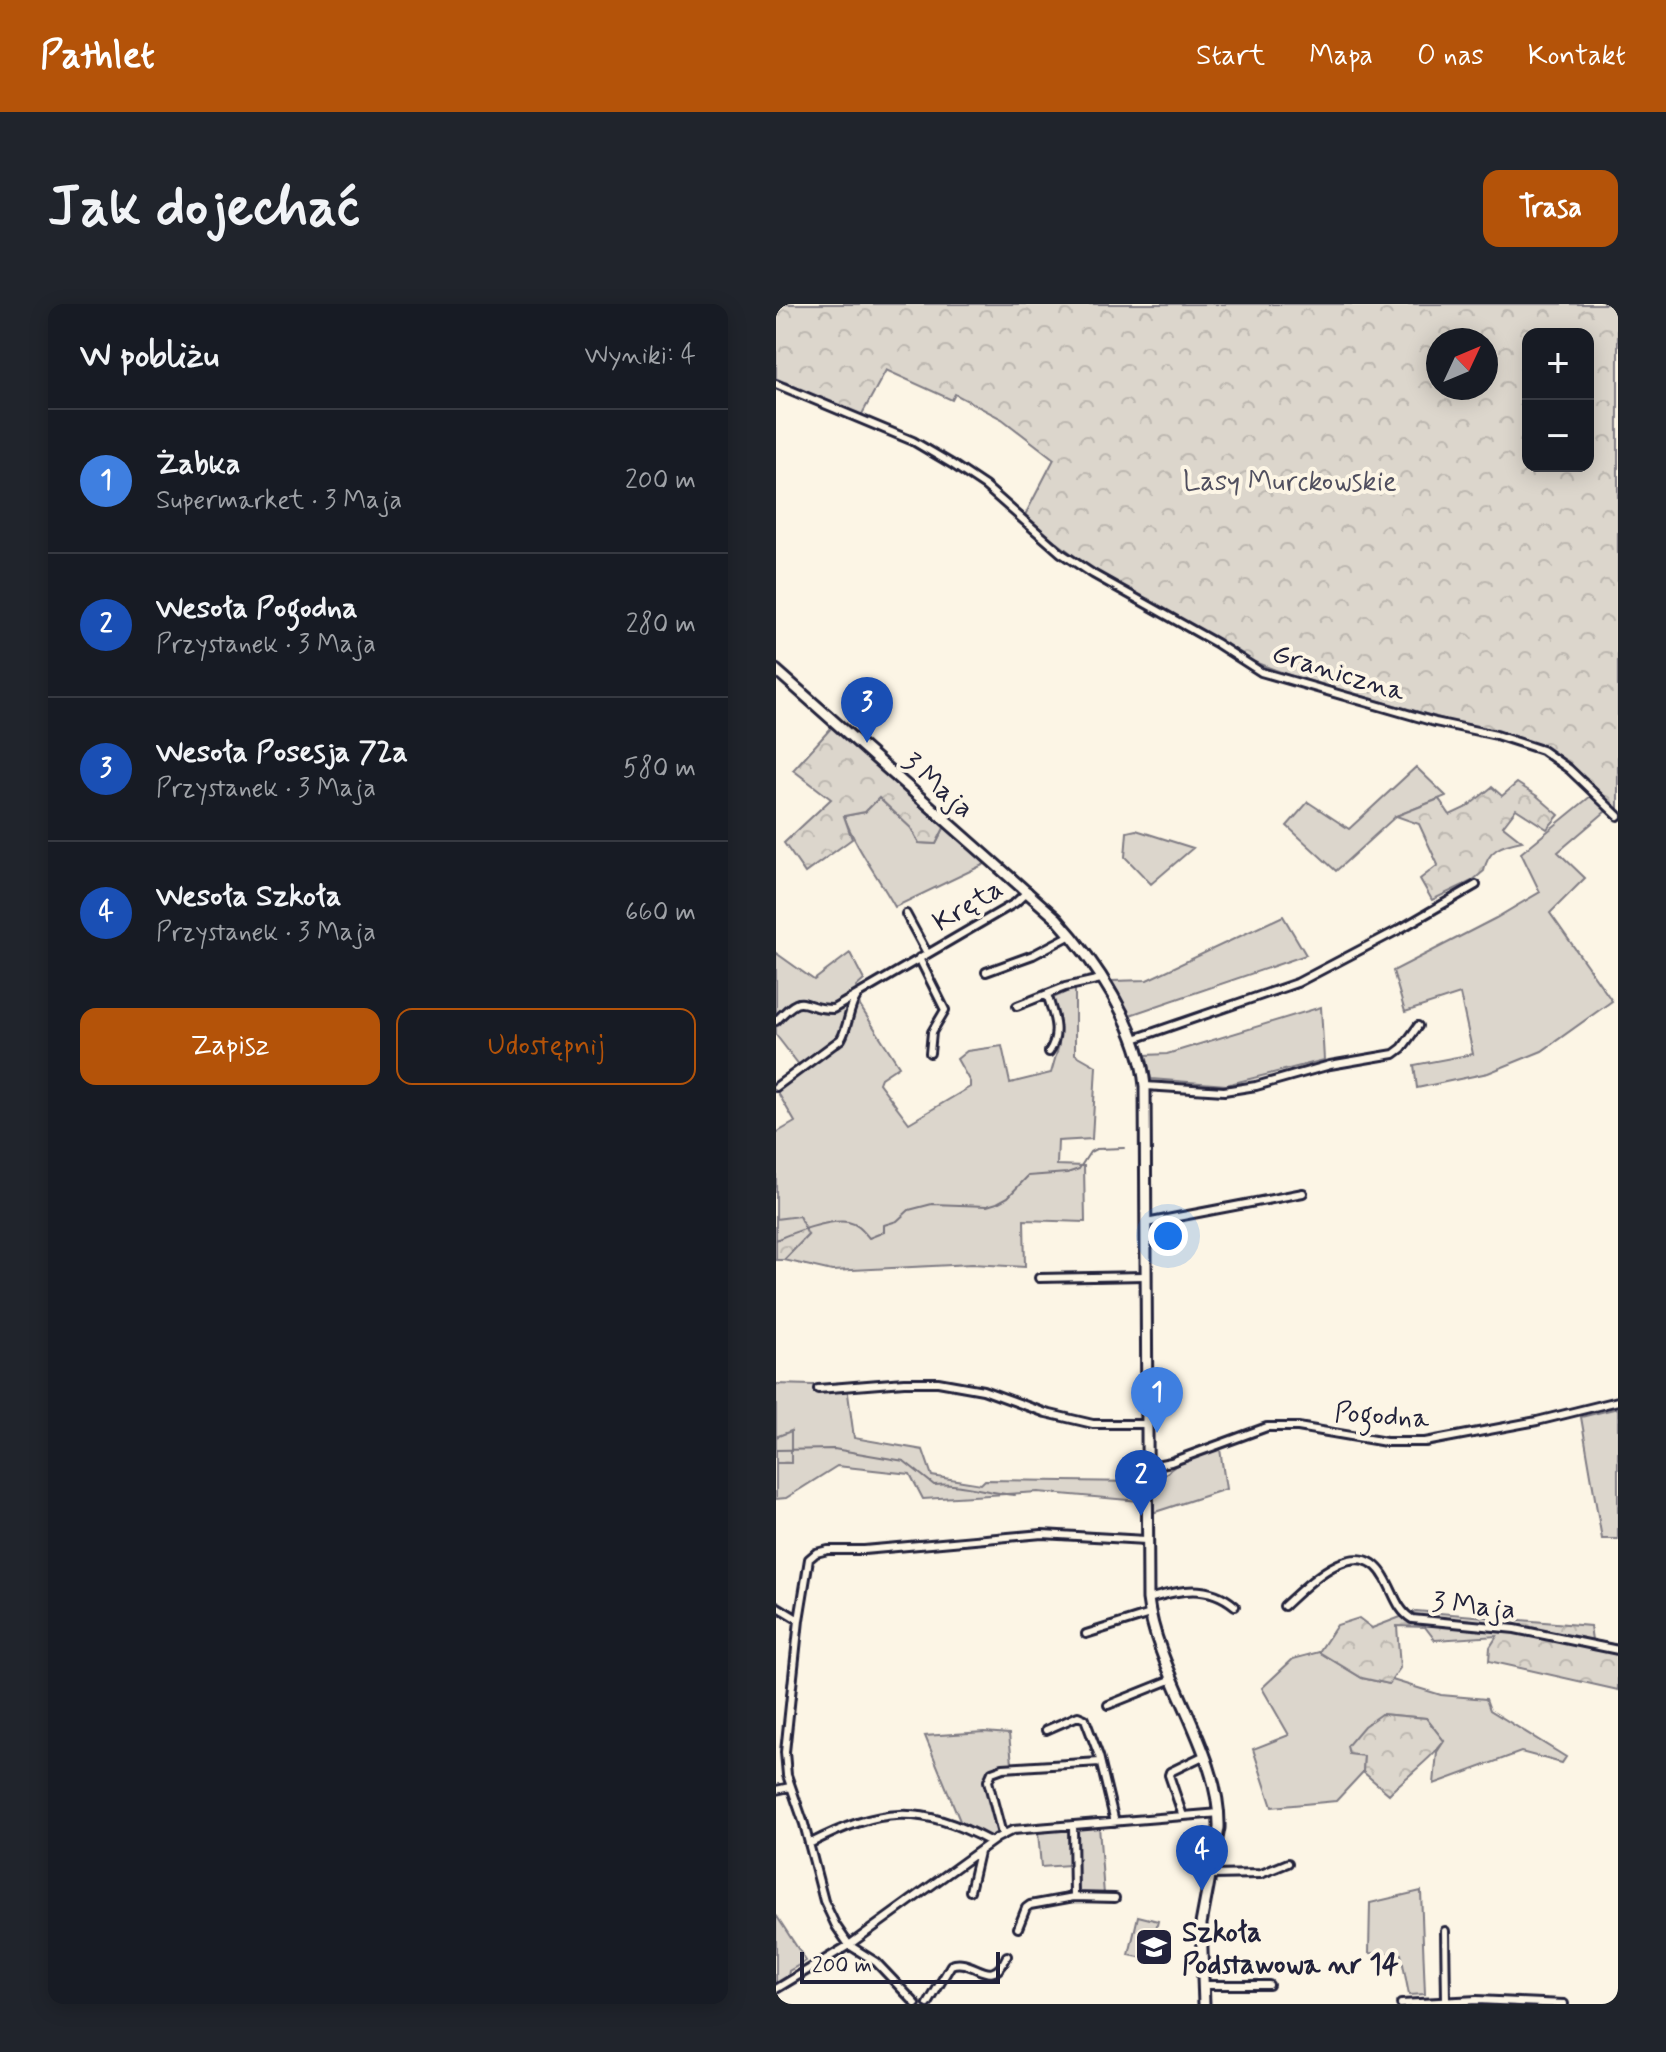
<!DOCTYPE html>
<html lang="pl">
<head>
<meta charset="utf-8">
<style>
	:root { --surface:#171b24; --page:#20242c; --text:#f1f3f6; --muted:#9ea1a6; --line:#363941; --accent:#b45309 }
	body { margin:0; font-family:Mynerve,sans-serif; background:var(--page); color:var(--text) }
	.controls { position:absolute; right:24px; top:24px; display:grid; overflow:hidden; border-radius:16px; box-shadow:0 4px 20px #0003 }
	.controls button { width:72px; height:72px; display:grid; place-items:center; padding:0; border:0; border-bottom:2px solid var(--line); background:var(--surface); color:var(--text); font:40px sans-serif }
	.compass { position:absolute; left:650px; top:24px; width:72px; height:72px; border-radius:50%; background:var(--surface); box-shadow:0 4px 20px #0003; rotate:46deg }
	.scale { position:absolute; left:24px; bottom:20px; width:200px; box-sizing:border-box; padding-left:8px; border:4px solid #22223b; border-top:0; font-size:22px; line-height:28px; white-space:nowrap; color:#22223b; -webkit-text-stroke:6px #fcf5e5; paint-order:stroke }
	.you { position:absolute; left:392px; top:932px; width:28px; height:28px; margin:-20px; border:6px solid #fff; border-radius:50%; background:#1a73e8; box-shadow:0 0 0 12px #1a73e833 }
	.badge { display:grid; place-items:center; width:52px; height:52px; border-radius:50%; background:var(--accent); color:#fff; font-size:26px; font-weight:700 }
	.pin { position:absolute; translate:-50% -66px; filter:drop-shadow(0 2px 4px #0008) }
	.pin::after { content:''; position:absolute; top:42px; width:28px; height:24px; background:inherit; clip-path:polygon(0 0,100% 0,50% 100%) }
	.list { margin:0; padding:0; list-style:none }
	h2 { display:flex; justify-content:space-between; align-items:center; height:104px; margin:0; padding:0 32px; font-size:34px }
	h2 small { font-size:26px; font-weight:400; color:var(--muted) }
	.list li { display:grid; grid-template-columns:52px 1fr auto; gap:24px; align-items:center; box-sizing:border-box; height:144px; padding:0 32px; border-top:2px solid var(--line) }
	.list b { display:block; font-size:30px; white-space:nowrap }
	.list p { margin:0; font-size:26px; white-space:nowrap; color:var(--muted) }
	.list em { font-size:26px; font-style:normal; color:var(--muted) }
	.actions { display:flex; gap:16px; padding:24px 32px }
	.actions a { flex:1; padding:18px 0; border:2px solid var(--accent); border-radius:16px; text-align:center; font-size:28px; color:var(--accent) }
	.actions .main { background:var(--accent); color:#fff }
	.map { position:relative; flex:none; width:842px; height:1700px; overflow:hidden; border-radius:16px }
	header { display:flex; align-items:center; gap:48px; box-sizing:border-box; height:112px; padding:0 40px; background:var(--accent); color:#fff }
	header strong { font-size:38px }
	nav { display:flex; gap:44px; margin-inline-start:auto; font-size:28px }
	.intro { display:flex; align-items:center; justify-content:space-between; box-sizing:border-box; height:192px; padding:0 48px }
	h1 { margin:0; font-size:56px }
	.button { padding:20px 36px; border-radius:16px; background:var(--accent); color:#fff; font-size:28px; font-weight:700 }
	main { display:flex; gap:48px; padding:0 48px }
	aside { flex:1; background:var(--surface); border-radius:16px; box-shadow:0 4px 20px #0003 }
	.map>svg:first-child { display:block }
</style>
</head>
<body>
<header>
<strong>Pathlet</strong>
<nav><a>Start</a><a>Mapa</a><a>O nas</a><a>Kontakt</a></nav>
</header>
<div class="intro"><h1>Jak dojechać</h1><a class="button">Trasa</a></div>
<main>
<aside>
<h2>W pobliżu<small>Wyniki: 4</small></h2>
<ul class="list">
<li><span class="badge" style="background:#3f7fe0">1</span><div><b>Żabka</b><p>Supermarket · 3 Maja</p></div><em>200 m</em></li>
<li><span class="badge" style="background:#1a4fb4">2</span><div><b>Wesoła Pogodna</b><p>Przystanek · 3 Maja</p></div><em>280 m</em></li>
<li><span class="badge" style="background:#1a4fb4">3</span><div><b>Wesoła Posesja 72a</b><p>Przystanek · 3 Maja</p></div><em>580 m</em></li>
<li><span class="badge" style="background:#1a4fb4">4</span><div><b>Wesoła Szkoła</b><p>Przystanek · 3 Maja</p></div><em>660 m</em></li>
</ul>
<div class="actions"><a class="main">Zapisz</a><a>Udostępnij</a></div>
</aside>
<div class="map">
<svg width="842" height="1700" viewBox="0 0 842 1700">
	<defs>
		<pattern id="forest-crowns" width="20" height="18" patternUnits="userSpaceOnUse" patternTransform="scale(2)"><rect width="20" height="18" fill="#dcd6cc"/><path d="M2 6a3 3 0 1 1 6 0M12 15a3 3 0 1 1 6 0" fill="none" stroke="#bcb7b0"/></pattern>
	</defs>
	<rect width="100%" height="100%" fill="#fcf5e5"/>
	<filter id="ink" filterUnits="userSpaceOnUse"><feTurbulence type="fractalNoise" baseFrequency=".0125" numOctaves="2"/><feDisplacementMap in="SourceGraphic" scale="16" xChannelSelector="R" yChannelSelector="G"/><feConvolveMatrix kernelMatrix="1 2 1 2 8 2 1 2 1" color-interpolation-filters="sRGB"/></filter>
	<g filter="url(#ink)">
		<path fill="#dcd6cc" stroke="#7f7c84" stroke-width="2" d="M640,463L670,492L620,512L560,567L511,522L532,498L573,525Z
			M821,487L836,502L782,548L809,574L774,609L836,697L766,747L712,769L641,784L638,761L697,750L684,690L629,708L617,667L720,614L764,588L745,549Z
			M103,494L135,524L143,539L160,540L169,522L213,558L119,603C102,572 80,545 68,512L89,508Z
			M360,526L417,544L375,580L349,553L351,528Z
			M507,612L530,651L354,711L336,677L371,676Z
			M0,649L38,676L74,649L88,676L80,683L84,702L123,762L105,774L103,779L133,819L194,783V778L181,755L191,747L226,742L234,779L275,769L283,741L277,694L299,684V750L320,762L316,835L282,837L281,861L308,862L309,918L248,916L249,963L196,960L56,967L8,956L32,931L0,916V829L19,818L1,787L27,766L0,731Z
			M545,703L548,756L450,781L375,775L370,751L391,750Z
			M0,1080L71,1082L78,1134L147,1146L156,1172L205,1180L209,1176L364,1178L363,1197L262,1188L147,1195L134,1170L61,1162L10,1194L0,1195V1159H15V1128L0,1133Z
			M842,1104V1235H826L805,1113Z
			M444,1145L450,1185L376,1209C378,1163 405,1157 444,1145Z
			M543,1348L586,1374L613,1380L616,1376L665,1391L710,1395L714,1406L790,1453L786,1459L745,1448L658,1480L661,1448L668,1437L650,1414L605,1410L588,1452L587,1468L560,1497L496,1503L477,1445L513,1431L486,1384L517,1355Z
			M208,1428L233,1430L236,1459L217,1464L208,1476L223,1528L214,1534L184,1517L149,1432Z
			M323,1522L328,1591L298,1597L293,1561L265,1563L262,1528Z
			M645,1587L649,1690L633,1691L625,1650L593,1649L594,1599Z
			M0,1611L30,1657L13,1667L12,1673L0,1681Z
			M362,1612L382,1617L373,1655L353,1651Z"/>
		<path fill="url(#forest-crowns)" stroke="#7f7c84" stroke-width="2" fill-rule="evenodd" d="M0,0H842V508L807,474L765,443L726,429L678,418L513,371L473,356L309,260L248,213L278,155L226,115L179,90L176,96L110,66L85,112L0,76ZM752,30H812V162H752ZM662,36H710V84H662Z
			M56,423L169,522L160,540L143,539L135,524L103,494L89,508L68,512L76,535L29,569L8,539L55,495L17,466Z
			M741,479L761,492L783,511L771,525L740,505L727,522L746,537C726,541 712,545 708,567L696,577L656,596L644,575L662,561L643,520L620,512L663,495L674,511L691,503L716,483L726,492Z
			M23,912L32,931L8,956H0V915Z
			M15,1127V1159H0V1133Z
			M640,1307L814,1322L816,1336L842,1341V1386L713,1357L714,1343L721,1332L659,1336L649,1323L621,1322L624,1364L613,1380L586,1374L543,1348L561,1321L583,1314L596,1324Z
			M605,1410L650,1414L668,1437C656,1455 629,1473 613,1490L587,1468L588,1452L573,1450L571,1442L588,1422Z"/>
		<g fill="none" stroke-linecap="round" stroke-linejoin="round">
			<path stroke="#78757e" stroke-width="2" d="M0,936C17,928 54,915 72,918C82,920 87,927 93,934L108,928V921L121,917L133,906L156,900L211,902L221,899L232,893L252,872L291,869L303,865L314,848L320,845L348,844
				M0,1146L58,1145L128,1157L158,1181C182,1178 213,1189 239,1191"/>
			<g stroke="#22223b" stroke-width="12">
				<path id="street" d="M0,80L137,137L176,160L209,182L285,249L317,270L440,339L485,368L659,418L720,431L766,446L793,465L842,512
					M130,610L151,649
					M143,654L169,706L156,728L154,749
					M210,668L257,651L295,631
					M271,690C277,710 286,729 273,748
					M241,702L289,683L325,675
					M0,717C30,685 23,705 57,705L239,599L252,587
					M358,735L521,679L624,625L700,581
					M369,782L448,787L480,782L554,761L618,750L626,744L642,722
					M0,783L65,735C73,721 72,705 81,692
					M370,919L527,889
					M263,974L369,972
					M42,1085L128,1078H162L207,1086L270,1109L317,1120H370
					M370,1163L395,1158L491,1123H522L610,1138H649L761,1117L842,1097
					M372,1295C403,1286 432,1279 459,1302
					M0,1302L23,1316
					M508,1302C532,1280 583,1227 609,1274C618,1289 621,1306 636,1315L739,1325L842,1346
					M310,1330L374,1310
					M332,1401L397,1375
					M270,1426L302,1412L309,1415L323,1452L339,1518
					M0,1486L14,1483
					M407,1512L393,1471L394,1468L427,1452
					M297,1521L298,1593
					M226,1530L212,1477L216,1468L227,1464L324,1458
					M33,1540C104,1504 143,1499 215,1538
					M435,1571L485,1570L512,1559
					M194,1587L203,1548
					M242,1624L250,1604L254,1601L298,1593L339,1594
					M669,1627L670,1696
					M427,1681H493
					M0,1685L73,1641L221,1534L237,1526L444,1509
					M140,1700L100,1658L73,1641L60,1622L48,1597L28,1520L11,1471L9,1448L23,1316L33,1255L40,1249L52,1246H88L266,1230L370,1236
					M152,1700L175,1661C198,1652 215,1689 231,1652
					M625,1700L701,1696L788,1700"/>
			</g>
			<g stroke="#22223b" stroke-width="15">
				<path id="secondary" d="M0,366L280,614C319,657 363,722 369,782L372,1295C381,1371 445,1448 443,1524L425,1620L428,1700"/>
			</g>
			<use href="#street" stroke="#fcf5e5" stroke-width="6"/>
			<use href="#secondary" stroke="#fcf5e5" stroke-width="9"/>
		</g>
	</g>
	<defs>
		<g id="school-square" transform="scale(2)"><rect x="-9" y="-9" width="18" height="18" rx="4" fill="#22223b" stroke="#fcf5e5"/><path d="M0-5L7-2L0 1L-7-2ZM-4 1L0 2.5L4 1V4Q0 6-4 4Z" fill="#fff"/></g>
	</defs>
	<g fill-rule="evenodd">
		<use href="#school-square" x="378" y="1643"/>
	</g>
	<g text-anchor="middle" stroke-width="8" stroke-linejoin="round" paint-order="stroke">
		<g font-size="28" fill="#504f5f" stroke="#fcf5e5">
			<text x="514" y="186">Lasy Murckowskie</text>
		</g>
		<g font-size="28" fill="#22223b" stroke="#fcf5e5">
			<text transform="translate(563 367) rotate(17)" y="10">Graniczna</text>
			<text transform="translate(163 480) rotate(41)" y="10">3 Maja</text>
			<text transform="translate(191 600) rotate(-31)" y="10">Kręta</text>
			<text transform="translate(606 1110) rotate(4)" y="10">Pogodna</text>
			<text transform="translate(698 1300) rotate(6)" y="10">3 Maja</text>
		</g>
		<g font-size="28" font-weight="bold" fill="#22223b" stroke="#fcf5e5" text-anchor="start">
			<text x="406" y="1637">Szkoła<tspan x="406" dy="32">Podstawowa nr 14</tspan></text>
		</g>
	</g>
</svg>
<div class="controls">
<button>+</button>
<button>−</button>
</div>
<svg class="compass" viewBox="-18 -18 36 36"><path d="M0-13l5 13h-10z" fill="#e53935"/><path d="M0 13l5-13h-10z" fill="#9ea1a6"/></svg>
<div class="scale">200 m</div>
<div class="you"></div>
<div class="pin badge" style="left:381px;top:1129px;background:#3f7fe0">1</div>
<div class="pin badge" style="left:365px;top:1212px;background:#1a4fb4">2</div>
<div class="pin badge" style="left:91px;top:439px;background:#1a4fb4">3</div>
<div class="pin badge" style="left:426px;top:1587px;background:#1a4fb4">4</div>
</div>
</main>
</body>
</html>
